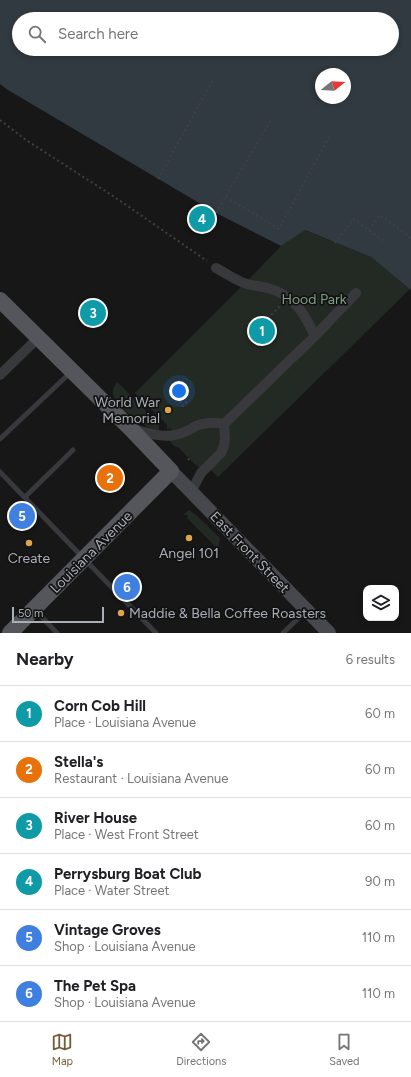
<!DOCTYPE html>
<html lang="en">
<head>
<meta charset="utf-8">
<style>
	:root { --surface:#fff; --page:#f6f6f6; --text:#202124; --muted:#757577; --line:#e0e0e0; --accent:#755c35 }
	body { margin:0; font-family:Figtree,sans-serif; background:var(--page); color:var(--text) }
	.controls { position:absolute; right:12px; bottom:12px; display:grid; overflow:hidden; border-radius:8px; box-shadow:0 2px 6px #0003 }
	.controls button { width:36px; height:36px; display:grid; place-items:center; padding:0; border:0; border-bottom:1px solid var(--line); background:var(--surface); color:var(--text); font:20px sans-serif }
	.compass { position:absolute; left:315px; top:68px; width:36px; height:36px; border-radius:50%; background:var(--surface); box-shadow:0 2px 6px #0003; rotate:72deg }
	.scale { position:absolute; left:12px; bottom:10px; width:92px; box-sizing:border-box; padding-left:4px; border:2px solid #aaafb7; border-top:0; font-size:11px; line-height:14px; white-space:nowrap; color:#aaafb7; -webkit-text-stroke:3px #121213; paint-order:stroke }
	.you { position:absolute; left:179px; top:391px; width:14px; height:14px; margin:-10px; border:3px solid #fff; border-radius:50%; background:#1a73e8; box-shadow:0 0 0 6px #1a73e833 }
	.badge { display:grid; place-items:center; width:26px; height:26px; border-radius:50%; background:var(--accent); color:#fff; font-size:13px; font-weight:700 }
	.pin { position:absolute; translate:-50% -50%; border:2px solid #fff; box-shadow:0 1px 4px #0006 }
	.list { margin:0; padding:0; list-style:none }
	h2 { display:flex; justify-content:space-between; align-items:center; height:52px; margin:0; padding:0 16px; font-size:17px }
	h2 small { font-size:13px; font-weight:400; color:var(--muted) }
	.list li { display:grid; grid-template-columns:26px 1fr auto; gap:12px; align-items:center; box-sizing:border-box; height:56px; padding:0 16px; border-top:1px solid var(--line) }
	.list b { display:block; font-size:15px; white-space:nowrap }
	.list p { margin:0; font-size:13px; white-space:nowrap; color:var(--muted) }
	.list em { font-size:13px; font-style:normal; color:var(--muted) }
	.icon { flex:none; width:22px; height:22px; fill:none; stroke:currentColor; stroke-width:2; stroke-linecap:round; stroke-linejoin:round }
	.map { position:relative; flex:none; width:411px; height:633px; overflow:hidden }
	.search { position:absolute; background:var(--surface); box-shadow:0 2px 6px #0003; left:12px; right:12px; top:12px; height:44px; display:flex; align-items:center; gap:10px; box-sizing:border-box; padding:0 14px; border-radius:22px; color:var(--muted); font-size:15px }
	.sheet { height:388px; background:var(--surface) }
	nav { display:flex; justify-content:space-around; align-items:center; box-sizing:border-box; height:56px; border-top:1px solid var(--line); background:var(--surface); font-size:11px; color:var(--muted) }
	nav a { display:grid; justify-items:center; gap:2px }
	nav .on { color:var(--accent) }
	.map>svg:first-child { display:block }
</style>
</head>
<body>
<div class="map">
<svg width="411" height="633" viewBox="0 0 411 633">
	<rect width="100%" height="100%" fill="#171718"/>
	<path fill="#232a24" d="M304,230L371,257L410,289L218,477L204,463L199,468L179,448L174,446L169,440L180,439L170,428L167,430V425L135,393L254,274L281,246Z
		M117,382L159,424V432C148,430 113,405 113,394C112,389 115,386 117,382Z
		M189,510L196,515L220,538L219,545L217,548L187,518L188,516L187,515H185L184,514Z"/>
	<path fill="#313a40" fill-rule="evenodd" d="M0,0H411V290L371,257L305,230L281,246L216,213L8,90L0,84ZM19,19H392V49H19ZM321,74H345V98H321Z"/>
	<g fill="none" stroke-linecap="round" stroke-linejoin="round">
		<path stroke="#3e4044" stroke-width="2" stroke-dasharray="2 3" stroke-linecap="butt" d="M0,120L26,140L116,198L207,261
			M158,179L214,78
			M226,197L279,229L329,137
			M216,213L272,118
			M369,230L380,215L411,238
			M335,243L354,219L384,241
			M257,329L280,306
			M184,398L187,401L183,406L180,403Z
			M188,460L190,458"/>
		<path stroke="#38393d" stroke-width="5" d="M0,439L71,372
			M0,472L156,633
			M25,497L73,450
			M36,611L57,633
			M283,633L306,611"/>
		<path stroke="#38393d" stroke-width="10" d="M216,268C226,273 236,281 247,284C254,286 261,286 268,288C295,296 304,313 315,336
			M0,375L38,338
			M224,424L315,336L356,293
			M131,429C145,432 161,438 175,435C183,434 189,430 196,426C205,422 214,422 224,424
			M191,492L201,473L221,453L224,446L225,439L224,424"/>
		<path stroke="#46484d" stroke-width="14" d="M171,471L329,633"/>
		<path stroke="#54565c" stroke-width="16" d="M0,300L130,428L171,471L10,633"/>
	</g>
	<g fill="#dda44a" stroke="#121213" stroke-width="1.5">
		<circle cx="168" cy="410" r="4"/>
		<circle cx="189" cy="538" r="4"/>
		<circle cx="29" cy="543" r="4"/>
		<circle cx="121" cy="613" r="4"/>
	</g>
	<g text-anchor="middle" stroke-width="3.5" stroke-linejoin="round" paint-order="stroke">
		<g font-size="14" fill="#83a084" stroke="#121213">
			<text x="314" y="304">Hood Park</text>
		</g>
		<g font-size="14" fill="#aaafb7" stroke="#121213">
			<text x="160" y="407" text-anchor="end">World War<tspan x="160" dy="16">Memorial</tspan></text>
			<text x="189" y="558">Angel 101</text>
			<text x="29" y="563">Create</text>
			<text x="129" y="618" text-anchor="start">Maddie &amp; Bella Coffee Roasters</text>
		</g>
		<g font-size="14" fill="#aaafb7" stroke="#121213">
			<text transform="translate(91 552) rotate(-45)" y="5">Louisiana Avenue</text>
			<text transform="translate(250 552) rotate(46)" y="5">East Front Street</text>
		</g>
	</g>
</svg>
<div class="controls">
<button><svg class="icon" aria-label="layers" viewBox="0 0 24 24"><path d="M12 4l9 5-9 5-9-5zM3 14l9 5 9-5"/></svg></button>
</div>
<svg class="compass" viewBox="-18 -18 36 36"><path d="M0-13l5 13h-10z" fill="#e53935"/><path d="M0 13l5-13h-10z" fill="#757577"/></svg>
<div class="scale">50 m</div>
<div class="you"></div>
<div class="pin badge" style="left:262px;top:331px;background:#0f9aa8">1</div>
<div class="pin badge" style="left:110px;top:478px;background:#e8710a">2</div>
<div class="pin badge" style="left:93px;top:313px;background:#0f9aa8">3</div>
<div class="pin badge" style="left:202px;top:219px;background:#0f9aa8">4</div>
<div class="pin badge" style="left:22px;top:516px;background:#3f7fe0">5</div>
<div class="pin badge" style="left:127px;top:587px;background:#3f7fe0">6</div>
<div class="search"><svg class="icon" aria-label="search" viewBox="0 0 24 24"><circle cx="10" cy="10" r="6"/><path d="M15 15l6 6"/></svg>Search here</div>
</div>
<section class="sheet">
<h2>Nearby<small>6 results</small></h2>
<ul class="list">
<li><span class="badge" style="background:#0f9aa8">1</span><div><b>Corn Cob Hill</b><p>Place · Louisiana Avenue</p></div><em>60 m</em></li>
<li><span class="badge" style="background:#e8710a">2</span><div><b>Stella's</b><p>Restaurant · Louisiana Avenue</p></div><em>60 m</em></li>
<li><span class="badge" style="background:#0f9aa8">3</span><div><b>River House</b><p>Place · West Front Street</p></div><em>60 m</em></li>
<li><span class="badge" style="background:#0f9aa8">4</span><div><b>Perrysburg Boat Club</b><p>Place · Water Street</p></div><em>90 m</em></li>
<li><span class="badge" style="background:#3f7fe0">5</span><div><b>Vintage Groves</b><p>Shop · Louisiana Avenue</p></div><em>110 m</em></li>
<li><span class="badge" style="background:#3f7fe0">6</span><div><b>The Pet Spa</b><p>Shop · Louisiana Avenue</p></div><em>110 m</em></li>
</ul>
</section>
<nav>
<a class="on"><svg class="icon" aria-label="map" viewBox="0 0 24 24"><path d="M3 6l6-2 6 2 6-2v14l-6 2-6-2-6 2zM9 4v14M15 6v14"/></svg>Map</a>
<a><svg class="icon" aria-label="directions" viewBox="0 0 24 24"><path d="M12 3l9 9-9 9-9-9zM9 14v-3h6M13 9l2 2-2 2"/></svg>Directions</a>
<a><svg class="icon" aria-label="saved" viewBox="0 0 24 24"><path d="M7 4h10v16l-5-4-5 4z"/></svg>Saved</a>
</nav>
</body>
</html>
